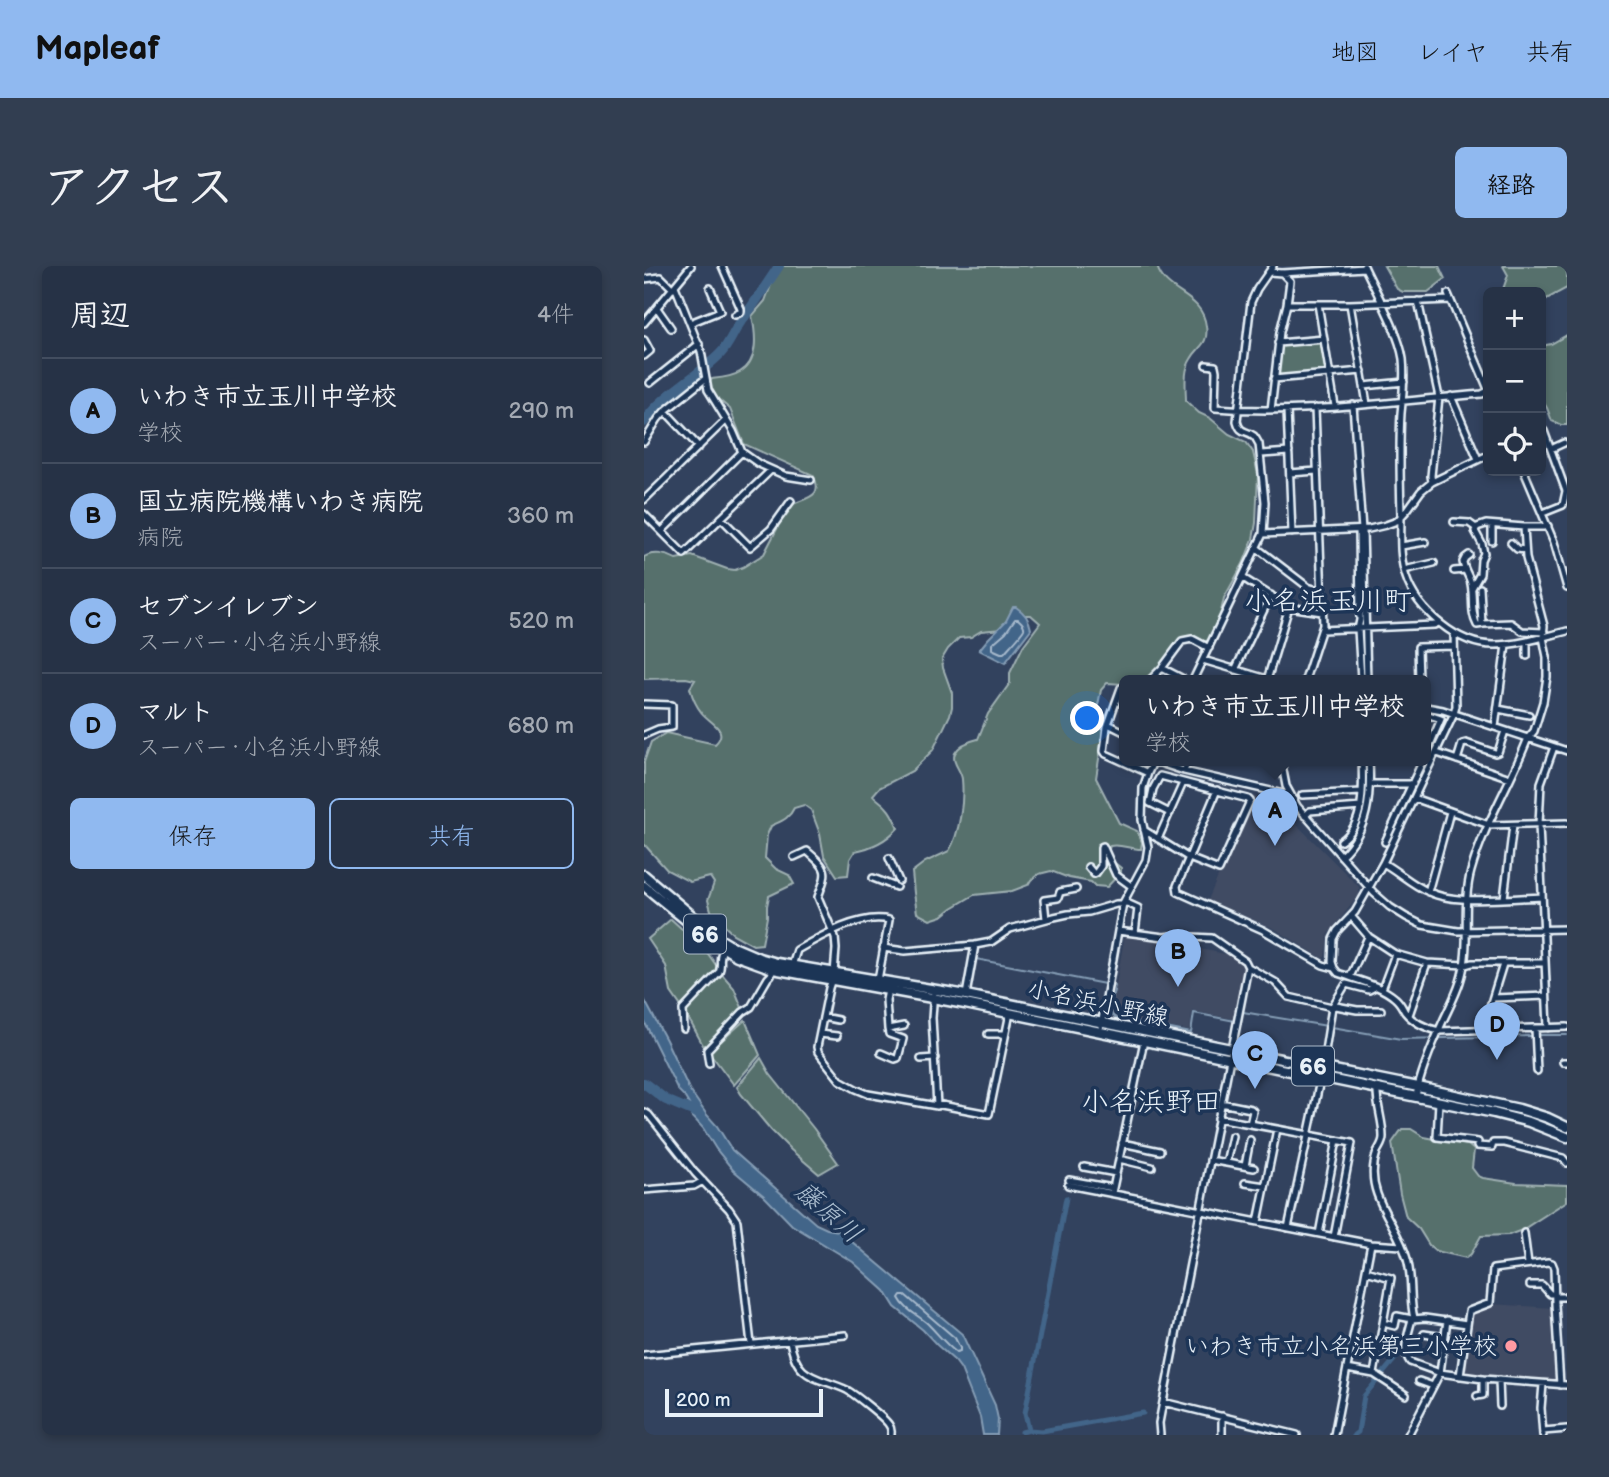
<!DOCTYPE html>
<html lang="ja">
<head>
<meta charset="utf-8">
<style>
	:root { --surface:#263246; --page:#323e51; --text:#f1f3f6; --muted:#a4aab3; --line:#424d5f; --accent:#90b9f0 }
	body { margin:0; font-family:"Balsamiq Sans","Klee One",sans-serif; background:var(--page); color:var(--text) }
	.controls { position:absolute; right:21px; top:21px; display:grid; overflow:hidden; border-radius:10px; box-shadow:0 4px 10px #0003 }
	.controls button { width:63px; height:63px; display:grid; place-items:center; padding:0; border:0; border-bottom:2px solid var(--line); background:var(--surface); color:var(--text); font:35px sans-serif }
	.scale { position:absolute; left:21px; bottom:18px; width:158px; box-sizing:border-box; padding-left:7px; border:4px solid #e8f1f8; border-top:0; font-size:19px; line-height:24px; white-space:nowrap; color:#e8f1f8; -webkit-text-stroke:5px #1d3557; paint-order:stroke }
	.you { position:absolute; left:444px; top:453px; width:24px; height:24px; margin:-18px; border:5px solid #fff; border-radius:50%; background:#1a73e8; box-shadow:0 0 0 10px #1a73e833 }
	.badge { display:grid; place-items:center; width:46px; height:46px; border-radius:50%; background:var(--accent); color:#111; font-size:23px; font-weight:700 }
	.pin { position:absolute; translate:-50% -58px; filter:drop-shadow(0 2px 4px #0008) }
	.pin::after { content:''; position:absolute; top:37px; width:24px; height:21px; background:inherit; clip-path:polygon(0 0,100% 0,50% 100%) }
	.popup { position:absolute; left:475px; top:409px; width:312px; height:91px; box-sizing:border-box; display:grid; place-content:center; border-radius:10px; background:var(--surface); filter:drop-shadow(0 2px 5px #0005); font-size:23px; white-space:nowrap; color:var(--muted) }
	.popup b { font-size:26px; color:var(--text) }
	.popup::after { content:''; position:absolute; left:50%; top:100%; margin-left:-14px; border:14px solid transparent; border-top-color:var(--surface) }
	.list { margin:0; padding:0; list-style:none }
	h2 { display:flex; justify-content:space-between; align-items:center; height:91px; margin:0; padding:0 28px; font-size:30px }
	h2 small { font-size:23px; font-weight:400; color:var(--muted) }
	.list li { display:grid; grid-template-columns:46px 1fr auto; gap:21px; align-items:center; box-sizing:border-box; height:105px; padding:0 28px; border-top:2px solid var(--line) }
	.list b { display:block; font-size:26px; white-space:nowrap }
	.list p { margin:0; font-size:23px; white-space:nowrap; color:var(--muted) }
	.list em { font-size:23px; font-style:normal; color:var(--muted) }
	.actions { display:flex; gap:14px; padding:21px 28px }
	.actions a { flex:1; padding:16px 0; border:2px solid var(--accent); border-radius:10px; text-align:center; font-size:24px; color:var(--accent) }
	.actions .main { background:var(--accent); color:#111 }
	.icon { flex:none; width:38px; height:38px; fill:none; stroke:currentColor; stroke-width:2; stroke-linecap:round; stroke-linejoin:round }
	.map { position:relative; flex:none; width:923px; height:1169px; overflow:hidden; border-radius:10px }
	header { display:flex; align-items:center; gap:42px; box-sizing:border-box; height:98px; padding:0 35px; background:var(--accent); color:#111 }
	header strong { font-size:33px }
	nav { display:flex; gap:38px; margin-inline-start:auto; font-size:24px }
	.intro { display:flex; align-items:center; justify-content:space-between; box-sizing:border-box; height:168px; padding:0 42px }
	h1 { margin:0; font-size:49px }
	.button { padding:18px 32px; border-radius:10px; background:var(--accent); color:#111; font-size:24px; font-weight:700 }
	main { display:flex; gap:42px; padding:0 42px }
	aside { flex:1; background:var(--surface); border-radius:10px; box-shadow:0 4px 10px #0003 }
	.map>svg:first-child { display:block }
</style>
</head>
<body>
<header>
<strong>Mapleaf</strong>
<nav><a>地図</a><a>レイヤ</a><a>共有</a></nav>
</header>
<div class="intro"><h1>アクセス</h1><a class="button">経路</a></div>
<main>
<aside>
<h2>周辺<small>4件</small></h2>
<ul class="list">
<li><span class="badge">A</span><div><b>いわき市立玉川中学校</b><p>学校</p></div><em>290 m</em></li>
<li><span class="badge">B</span><div><b>国立病院機構いわき病院</b><p>病院</p></div><em>360 m</em></li>
<li><span class="badge">C</span><div><b>セブンイレブン</b><p>スーパー · 小名浜小野線</p></div><em>520 m</em></li>
<li><span class="badge">D</span><div><b>マルト</b><p>スーパー · 小名浜小野線</p></div><em>680 m</em></li>
</ul>
<div class="actions"><a class="main">保存</a><a>共有</a></div>
</aside>
<div class="map">
<svg width="923" height="1169" viewBox="0 0 923 1169">
	<rect width="100%" height="100%" fill="#32425e"/>
	<filter id="ink" filterUnits="userSpaceOnUse"><feTurbulence type="fractalNoise" baseFrequency=".0143" numOctaves="2"/><feDisplacementMap in="SourceGraphic" scale="14" xChannelSelector="R" yChannelSelector="G"/><feConvolveMatrix kernelMatrix="1 2 1 2 8 2 1 2 1" color-interpolation-filters="sRGB"/></filter>
	<g filter="url(#ink)">
		<path fill="#414b63" d="M609,530L633,539L715,621V629L684,668L681,691L678,692L631,663L564,634Z
			M481,668L586,689L600,699L594,742L589,753L548,745L546,765L473,751L469,748L468,743Z
			M847,1038L909,1042L914,1115L818,1108L828,1045Z"/>
		<path fill="#566f6c" stroke="#9fb0b2" stroke-width="2" d="M138,0H513C521,29 558,27 562,60C565,79 554,80 547,93C539,105 542,122 542,135L555,147L566,152L585,168L602,176L609,186L614,208L612,257L609,273L599,298L580,332L574,359L565,374L560,376L547,370L541,371L513,407L499,414H480V418L463,417L457,424L453,444L460,453L457,480L452,512L475,557L493,565L498,576L497,583C486,583 477,578 466,580L464,586L465,594L471,597L477,602V606L463,621L451,620L447,616L425,612L407,605L395,608L387,614L384,619L368,625L330,629L308,642L298,650L286,654L273,647L270,627L268,606L281,596L305,585C316,567 320,534 318,513C317,504 307,496 311,487C316,478 325,475 334,473L344,448L366,417V407L379,380L396,357L387,349H375L358,363L337,365L327,371L315,372L304,383L298,393L299,402L308,427V441L306,449L289,484L268,505L235,522L229,529C233,534 238,536 242,541C248,547 251,555 254,562C243,574 227,582 211,585L206,593L204,609L193,610L180,590L176,568L167,544L160,539L150,542C145,553 137,555 127,560L123,569L121,592L132,603L145,609L150,618L125,630L123,640V651L118,678L109,679L89,668L68,648L64,634L70,617L66,611L46,616L23,604L0,578V496L7,476L22,467L71,478C86,464 66,457 58,447C52,440 48,430 46,422L51,414L42,412L0,413V291C10,285 23,288 32,293L48,290L83,303L91,304L99,301L120,288L134,261V249C139,245 144,241 149,238C165,231 180,230 169,209L100,178L86,143L68,128L63,119L68,113C77,112 88,111 96,106C115,95 112,69 108,50L121,35L127,19Z
			M740,0H795L801,13L784,26H759L753,23Z
			M859,0H923V22L897,36V26H858L864,9Z
			M923,69V159H917L908,155L903,142L897,132V80L907,78Z
			M677,75L679,76L683,104L682,106L635,111L633,109L638,79Z
			M27,653L62,685L74,702L38,742L27,726L22,700L4,673Z
			M77,707L90,722L99,744L64,782L60,781L41,746Z
			M101,754L116,789L90,819L66,787V785Z
			M117,792L126,808L170,863L194,897L175,908L147,884L127,864L97,828L93,821Z
			M758,863H767L780,871L824,879L830,884L828,902L834,910L839,912L872,917L923,919V935L878,964L865,969L837,970L827,988L822,992L792,985L785,979L775,963L762,951L756,928L748,877Z"/>
		<path fill="#436589" stroke="#859db5" stroke-width="2" d="M369,341H372C381,347 385,353 387,363L361,397L335,384L344,373L362,355Z
			M0,733L22,774L45,823L63,849L73,860L88,884L172,958L183,963L195,965L318,1068L351,1139L354,1153L353,1169H339L336,1151L317,1103L311,1095L293,1079L279,1064L251,1041L241,1025L209,996L148,959L120,930L89,904L72,883L59,862L47,849L46,840L40,830L34,824L0,755Z"/>
		<g fill="none" stroke-linecap="round" stroke-linejoin="round">
			<path stroke="#a6b9cc" stroke-width="2" d="M371,353H374C377,356 381,358 380,363C378,368 364,382 360,387H357L348,383V378L362,366Z
				M257,1029H261L311,1072L316,1082V1085L312,1086C301,1078 294,1068 284,1058C274,1049 261,1044 255,1032Z"/>
			<path stroke="#859db5" stroke-width="2" d="M328,713L332,693L471,720L466,742L468,749L472,752L547,767L550,747L591,755L593,745
				M599,746L683,760
				M688,761L757,773L888,770
				M894,769H923"/>
			<path stroke="#436589" stroke-width="5" d="M385,1164L381,1147L422,932
				M378,1166L385,1164L398,1165L499,1147
				M710,1169L714,1166L720,1130L761,1081L762,1075"/>
			<path stroke="#436589" stroke-width="10" d="M0,156C20,127 53,112 77,87C86,77 90,64 98,54C111,37 123,18 135,0
				M0,817L22,834L53,847"/>
			<g stroke="#e8f1f8" stroke-width="10">
				<path id="street" d="M78,0L97,43V46L91,49
					M720,0C732,26 755,66 759,93C761,112 759,129 757,147C755,180 756,214 757,248C757,269 755,291 762,311C768,330 782,346 797,358C812,370 830,379 850,379C875,379 899,371 923,365
					M625,6L638,7L721,2
					M0,13L17,11L29,23
					M31,20L57,85L64,124L89,165L98,186L115,198L142,210L167,214
					M804,28L844,123
					M774,35L795,131L787,210L788,216
					M643,38H706L806,34
					M674,38L691,140
					M706,38L723,138
					M13,42L27,62
					M0,57L47,0
					M46,57L76,45L66,22
					M0,74L6,85L0,90
					M634,77L680,73
					M562,99L571,100L572,105L571,142C660,149 749,135 838,128L844,125
					M630,113L718,105
					M6,117L55,78
					M720,120L760,116
					M807,130L834,193
					M709,139L718,264
					M627,144L636,66L643,38L646,15L638,7
					M643,144L648,267
					M21,145L55,181
					M897,167L900,165L922,225L919,239L899,247
					M0,176L14,153L21,145L61,113
					M907,183L920,177
					M617,188L645,186
					M880,205L910,276L923,322
					M646,207L673,205
					M0,234L82,154
					M0,248L40,288L127,204
					M77,252L106,281L127,263L147,235
					M810,256L825,257L832,262
					M848,259V275
					M715,264L716,354L714,363L717,414
					M719,264L723,414
					M18,265L98,186
					M619,268L725,263L742,259L753,255L764,243L777,225L788,216L844,189
					M867,277L873,283L881,284
					M757,280L781,276
					M613,282L664,321L670,323H678
					M825,289L821,292L819,296C820,304 826,311 827,318C830,332 826,346 833,359L840,358
					M760,304L790,297
					M810,305L821,304
					M599,312L645,341L678,346
					M828,322L836,308L837,294L840,287L838,278L831,265L833,261L842,258L880,261H900L904,260
					M836,322L838,358L867,357L878,365L900,366
					M678,364L790,359L795,357
					M810,368L812,440L810,448L739,597L711,646L693,665L689,673L688,696L690,702L694,707C713,714 736,719 751,732C756,736 758,741 761,746C770,757 781,762 795,765L923,761
					M883,375V390
					M559,394L623,413
					M518,402L541,414
					M591,404L627,329
					M506,414L518,402L538,375L548,373L565,382
					M549,414L619,268L621,236L615,178C613,175 612,172 610,170C601,163 597,169 593,155L607,36L613,23L629,0
					M623,414L645,341
					M661,414L679,359L671,142
					M775,414L774,381L810,380
					M480,424L477,422L463,461L460,485L462,488L504,507
					M0,438L28,439V461L14,463L0,469
					M782,441L799,444L923,485
					M854,443L885,449
					M782,448L797,453L782,488
					M464,458L480,466
					M851,461L862,379
					M793,487L866,512
					M637,494L642,520L653,540L730,627L746,641L762,651L778,659L814,665L923,663
					M813,494L818,478L822,477L851,487L854,486L861,465
					M510,495L540,505L640,528L645,526
					M540,505L545,494
					M727,518H769
					M573,524L533,620L534,626L619,664L679,699L690,702
					M658,529L718,526
					M770,532L845,559L923,557
					M661,550L666,545L717,541
					M500,564L545,592L575,604L606,535L604,533L516,510L509,523L506,537L526,547
					M514,573L539,517
					M697,575C721,559 719,519 718,494
					M741,576L779,494
					M697,590C725,564 727,530 725,494
					M150,591L163,585C185,604 184,604 174,631L191,671L192,683L190,707L185,722L173,781L174,786L196,814L212,823L224,828L293,840L288,752L290,724
					M245,592L255,615
					M739,597C755,606 768,619 785,626C812,639 867,632 898,631
					M444,601L450,608L452,607L457,600V581L459,580L472,609L487,620
					M229,612L252,621
					M784,626L806,546
					M860,632L869,559
					M707,650L725,671L751,688L783,697L821,699L828,697H901
					M402,653L400,634L414,632L416,626L432,623
					M474,665L520,671L527,670L568,672L601,695L604,701L519,1136L515,1157L516,1169
					M239,682L261,685L331,679L347,676L366,663L410,651L424,648L445,646L472,638L483,637L494,642L491,667
					M148,700L153,684C177,670 217,647 245,654L234,714
					M604,701L631,716L645,731L688,741L677,810L644,962
					M706,711L724,671
					M731,721L725,724L702,718L688,741L692,740L713,744H737
					M738,723L751,688
					M322,729L331,679
					M849,732L902,730
					M765,749L783,697
					M179,751L194,754
					M457,760L479,637L502,594L504,581L498,554L499,522L504,507L510,494
					M891,762L893,805
					M904,762L895,558L897,517L910,481
					M40,763L39,744L75,706C79,697 73,692 80,682
					M244,763L260,760
					M839,763L859,698
					M176,768L193,770
					M344,768H361
					M237,787L251,793L254,792L259,773L245,768L244,763L242,734L244,724
					M277,793L291,792
					M919,796H923
					M65,797L63,784L99,746L107,741L124,712L127,709L129,703
					M733,822C732,839 739,854 739,871C739,877 736,880 733,886C728,900 728,914 733,928C741,951 757,970 763,993C769,1012 765,1034 770,1052
					M772,830C777,805 788,779 799,755C805,742 812,729 816,716C828,680 817,641 827,605C840,558 867,517 884,472L890,465L899,436L903,411V391L899,371L900,360L882,292L880,261
					M795,836L793,871L834,876L833,880L848,881L849,877H860L919,892L923,897
					M577,837L607,843L609,845L606,858
					M292,838L345,848L366,747
					M0,846L5,849L51,907L85,943L93,955L107,1078
					M574,852L708,877L690,971
					M478,877L516,885
					M475,893L508,901
					M566,894L610,902
					M582,897L588,870
					M601,900L606,874
					M440,901L472,907
					M425,914L469,922
					M601,917L621,920
					M424,919L727,978L758,980
					M0,924L50,920L59,915
					M468,927L500,775
					M614,956L633,863
					M880,967L884,998
					M675,968L693,874
					M886,1019H898L906,1028H911
					M911,1031H923
					M768,1053C765,1066 757,1084 766,1096L796,1107
					M739,1057L751,1060L753,1050L768,1053L781,1052L823,1058
					M780,1068L800,1071
					M146,1074C152,1115 173,1110 203,1124C210,1128 241,1152 245,1159C248,1163 247,1164 247,1169
					M0,1089L201,1069
					M703,1103L730,1108L747,1012L722,1005
					M796,1107L839,1113L923,1119
					M730,1108L762,1129
					M816,1110L825,1045L846,1037L849,1003L904,996L908,997L910,1002L911,1038L916,1119
					M855,1114L856,1140
					M775,1115L789,1120
					M833,1130L839,1129V1113
					M519,1136L653,1169
					M578,1150V1169
					M899,1165L923,1163
					M690,1169L727,978
					M764,1169L796,1107L803,1054
					M899,1169L897,1142L899,1118"/>
			</g>
			<g stroke="#e8f1f8" stroke-width="13">
				<path id="primary" d="M0,609L77,674L87,680L115,692L133,697L322,729L774,821L875,843L904,852L923,861
					M0,620L48,659L80,682L93,690L129,703L321,738L850,847L885,856L923,871"/>
			</g>
			<use href="#street" stroke="#1d3557" stroke-width="5"/>
			<use href="#primary" stroke="#1d3557" stroke-width="8"/>
		</g>
	</g>
	<circle fill="#ff9aa2" stroke="#1d3557" stroke-width="2.5" cx="867" cy="1080" r="7"/>
	<g text-anchor="middle" stroke-width="7" stroke-linejoin="round" paint-order="stroke">
		<g fill="#1d3557" stroke="#abb9c8" stroke-width="2">
			<rect x="40" y="648.5" width="42" height="39" rx="5"/>
			<rect x="648" y="780.5" width="42" height="39" rx="5"/>
		</g>
		<g font-size="23" font-weight="bold" fill="#e8f1f8">
			<text x="61" y="676">66</text>
			<text x="669" y="808">66</text>
		</g>
		<g font-size="24" fill="#e8f1f8" stroke="#1d3557">
			<text transform="translate(454 737) rotate(12)" y="8">小名浜小野線</text>
		</g>
		<g font-size="24" fill="#e8f1f8" stroke="#1d3557" text-anchor="end">
			<text x="853" y="1088">いわき市立小名浜第三小学校</text>
		</g>
		<g font-size="26" font-style="italic" fill="#aec0d1" stroke="#1d3557">
			<text transform="translate(185 946) rotate(41)" y="9">藤原川</text>
		</g>
		<g font-size="28" fill="#e8f1f8" stroke="#1d3557">
			<text x="684" y="344">小名浜玉川町</text>
			<text x="507" y="845">小名浜野田</text>
		</g>
	</g>
</svg>
<div class="controls">
<button>+</button>
<button>−</button>
<button><svg class="icon" aria-label="locate" viewBox="0 0 24 24"><circle cx="12" cy="12" r="6"/><path d="M12 2v4M12 18v4M2 12h4M18 12h4"/></svg></button>
</div>
<div class="scale">200 m</div>
<div class="you"></div>
<div class="pin badge" style="left:631px;top:580px">A</div>
<div class="popup"><b>いわき市立玉川中学校</b>学校</div>
<div class="pin badge" style="left:534px;top:721px">B</div>
<div class="pin badge" style="left:611px;top:823px">C</div>
<div class="pin badge" style="left:853px;top:794px">D</div>
</div>
</main>
</body>
</html>
